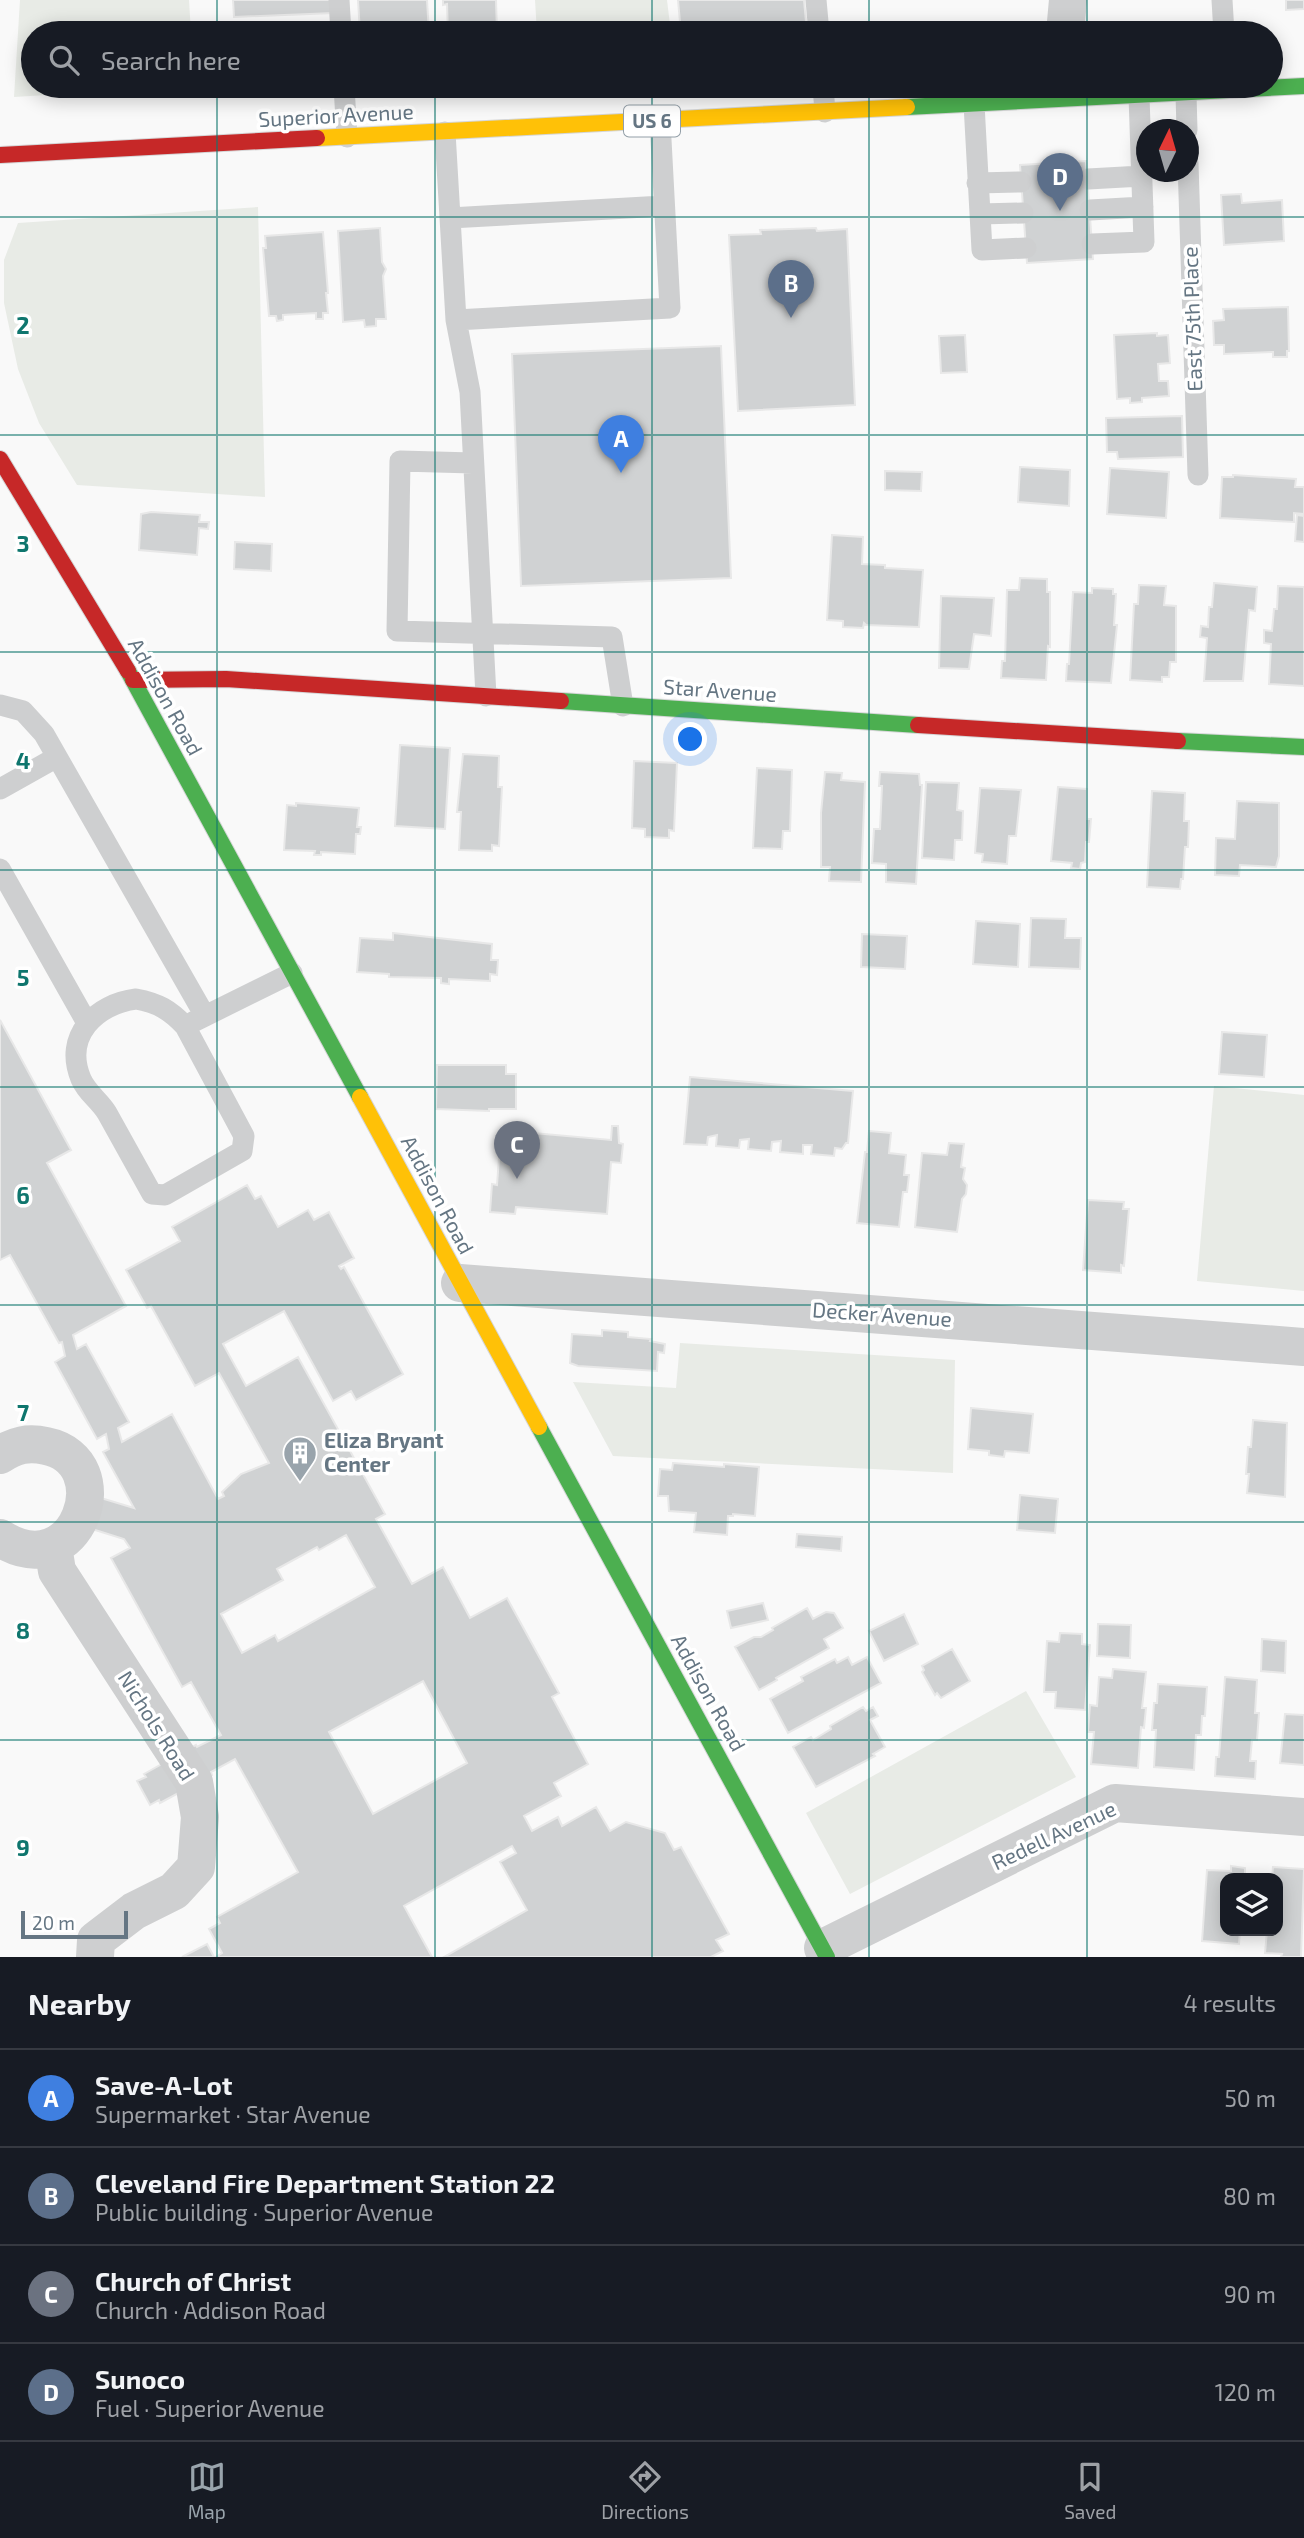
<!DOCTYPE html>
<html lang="en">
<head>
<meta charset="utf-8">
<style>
	:root { --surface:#171b24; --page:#242831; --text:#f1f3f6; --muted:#9ea1a6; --line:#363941; --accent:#99a4ac }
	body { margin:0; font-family:"Exo 2",sans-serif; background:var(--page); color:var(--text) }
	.controls { position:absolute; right:21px; bottom:21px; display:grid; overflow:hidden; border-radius:14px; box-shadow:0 4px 18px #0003 }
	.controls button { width:63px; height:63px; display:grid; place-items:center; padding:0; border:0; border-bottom:2px solid var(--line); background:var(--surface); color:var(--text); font:35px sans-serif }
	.compass { position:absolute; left:1136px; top:119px; width:63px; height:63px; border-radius:50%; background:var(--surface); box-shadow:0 4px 18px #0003; rotate:5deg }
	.scale { position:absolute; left:21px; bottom:18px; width:107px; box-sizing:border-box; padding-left:7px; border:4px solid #657683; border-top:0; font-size:19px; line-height:24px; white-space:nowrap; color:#657683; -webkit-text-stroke:5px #fff; paint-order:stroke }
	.you { position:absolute; left:691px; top:740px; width:24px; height:24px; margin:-18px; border:5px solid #fff; border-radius:50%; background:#1a73e8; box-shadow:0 0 0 10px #1a73e833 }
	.badge { display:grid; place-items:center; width:46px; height:46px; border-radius:50%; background:var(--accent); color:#fff; font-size:23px; font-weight:700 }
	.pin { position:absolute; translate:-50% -58px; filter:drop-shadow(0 2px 4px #0008) }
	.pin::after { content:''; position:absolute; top:37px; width:24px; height:21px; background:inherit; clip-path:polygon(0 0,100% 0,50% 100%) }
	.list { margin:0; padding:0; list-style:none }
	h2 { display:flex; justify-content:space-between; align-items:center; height:91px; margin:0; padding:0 28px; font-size:30px }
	h2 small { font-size:23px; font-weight:400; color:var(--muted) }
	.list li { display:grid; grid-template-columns:46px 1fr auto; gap:21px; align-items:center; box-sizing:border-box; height:98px; padding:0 28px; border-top:2px solid var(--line) }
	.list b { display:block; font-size:26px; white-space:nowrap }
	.list p { margin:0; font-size:23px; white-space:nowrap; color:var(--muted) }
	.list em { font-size:23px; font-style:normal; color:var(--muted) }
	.icon { flex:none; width:38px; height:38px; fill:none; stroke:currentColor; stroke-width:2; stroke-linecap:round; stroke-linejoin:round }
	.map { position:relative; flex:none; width:1304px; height:1957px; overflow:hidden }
	.search { position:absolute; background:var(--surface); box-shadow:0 4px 18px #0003; left:21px; right:21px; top:21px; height:77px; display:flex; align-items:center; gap:18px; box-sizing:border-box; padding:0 24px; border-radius:38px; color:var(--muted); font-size:26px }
	.sheet { height:483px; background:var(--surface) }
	nav { display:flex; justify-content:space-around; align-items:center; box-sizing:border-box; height:98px; border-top:2px solid var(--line); background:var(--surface); font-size:19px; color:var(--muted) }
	nav a { display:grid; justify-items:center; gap:4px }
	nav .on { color:var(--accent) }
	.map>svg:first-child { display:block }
</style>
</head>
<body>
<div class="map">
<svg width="1304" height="1957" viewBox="0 0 1304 1957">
	<rect width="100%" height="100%" fill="#f9f9f9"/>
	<path fill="#e8ebe6" d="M20,0H189L191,33H33V86H196L14,97Z
		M535,0H667L671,33H537Z
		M258,207L265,497L77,485L39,423L18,369L4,303V260L18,223Z
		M1214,1086L1304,1095V1291L1197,1281Z
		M680,1343L955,1360L953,1473L613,1456L573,1382L676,1388Z
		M1026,1691L1076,1777L850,1894L806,1813Z"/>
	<path fill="#d0d2d3" stroke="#e8e8e8" stroke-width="2" fill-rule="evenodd" d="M233,0H334V13L234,17Z
		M358,0H427L429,33H360Z
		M443,0H496L497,33H448L447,4L443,5Z
		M678,0H804L807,33H681Z
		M1286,0H1304V9L1286,10Z
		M1086,161L1093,259L1027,263L1020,165Z
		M1241,194L1242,203L1282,200L1284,241L1224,245L1221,195Z
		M380,228L382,262L386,269L383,276L386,319H376V326L365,327L364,320L343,322L338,231Z
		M816,228L817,231L847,229L855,405L738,411L729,235L761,234L760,230Z
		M323,232L328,293H326L328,313H323V319H316V313L283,315V320L277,321L276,316H269L263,248H266L265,236Z
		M1288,307L1289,351H1287V357H1273V352L1224,354V345H1214L1213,321L1224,320L1223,309Z
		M1157,333V336L1168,335L1170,363L1158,364L1159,381H1168L1169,396L1142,398V402L1130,403V398L1117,399L1114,335Z
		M965,335L967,372L941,373L939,336Z
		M721,346L731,578L521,586L512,354Z
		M1182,416L1183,457L1118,459L1117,452H1107L1106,418Z
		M1020,467L1070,470L1069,506L1018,502Z
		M1110,468L1169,472L1166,518L1107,514Z
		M885,471L922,472L921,491L885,490Z
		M1233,475L1296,479L1295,487H1304V514L1294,513V522L1220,518L1222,477H1233Z
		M151,512L200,515L199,522H209L208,529L199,528L197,555L139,550L141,514Z
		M1297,515L1304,516V542L1295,541Z
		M832,535L863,537L862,564L885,565V568L923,570L919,627L866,625L864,623L863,628L843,627V621L827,620Z
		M235,542L272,544L271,571L234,569Z
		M1020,578L1047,579V592H1050V647L1048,646L1046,680L1001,678L1002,661H1005L1007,590H1019Z
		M1214,583L1257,587L1255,611L1249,610L1243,681H1204L1207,638L1200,637L1201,626L1208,627L1209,607H1212Z
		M1139,585L1166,586L1164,605L1176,606V662H1170L1169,677H1162V682L1130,680L1134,604H1138Z
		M1278,586L1304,587V686L1269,684L1271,644L1264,643V630L1272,631L1274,609H1277Z
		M1092,588L1113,589V594H1116L1114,625H1117L1111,683L1066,681L1067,664H1069L1073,592L1092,593Z
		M941,596L994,598L991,636L974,634L969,669L939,668Z
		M400,745L450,748L445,829L395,826Z
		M463,754L499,756L498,787H502L499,846L492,845V851L459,850L461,812H457Z
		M634,761L677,763L674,831L669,830V838L645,837V829L632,828Z
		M757,768L792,770L790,831H783L782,849L753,848Z
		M825,772L842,773L841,780L865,782L861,882L829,881L830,867H821V813Z
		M880,772L919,774L920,785H922L916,884L886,882V864L872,863L874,829H880L882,786H879Z
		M926,782L959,783L957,810L963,811L962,840H955L954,860L922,858Z
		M1058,787L1087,789V819H1091L1089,842H1086L1085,862L1081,863L1080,869L1071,868L1072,863L1051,861Z
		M980,788L1021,790L1016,836H1009L1007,864L982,862L983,854L975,853Z
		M1152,791L1185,793L1184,821H1189L1188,847H1185L1183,879H1181L1180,889L1147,887Z
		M1237,801L1279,803V856L1276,867L1240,865L1239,876L1215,875L1216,838L1235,839Z
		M296,803L359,808L357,827H361L360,834H356L355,854L321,852V855H314L315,851L284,850L287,805L296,806Z
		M1031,918L1066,919L1065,938H1081L1080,969L1029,967Z
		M976,921L1020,924L1018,967L973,964Z
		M393,933L492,944L491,960H498L497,975L490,974V981L449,979V984L441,983V978L389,977V974L357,972L360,938L393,940Z
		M862,934L907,936L905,969L861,967Z
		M0,1020L71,1150L47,1163L126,1306L73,1335L77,1349L86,1344L129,1422L118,1428L122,1442L172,1414L218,1499L224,1496L222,1492L241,1474L269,1463L219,1373L195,1386L151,1306L147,1308L126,1270L180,1241L172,1227L247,1185L255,1199L261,1196L278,1227L308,1210L314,1220L329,1212L354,1258L339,1266L341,1269L344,1267L403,1374L356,1400L351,1391L333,1401L284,1311L223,1344L246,1386L298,1357L385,1514L376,1519L412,1584L443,1567L470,1618L507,1598L559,1693L552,1697L588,1764L554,1783L561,1796L524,1816L532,1831L558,1817L562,1826L596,1807L610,1831L626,1822L665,1833L674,1850L681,1847L729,1934L716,1940L723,1951L711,1957H444L527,1910L500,1862L516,1853L512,1846L404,1906L432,1957H216L222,1953L209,1929L220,1923L217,1917L298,1872L235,1759L211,1772L212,1775L160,1803L159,1800L150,1805L137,1781L146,1777L144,1774L196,1745L197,1747L221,1735L191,1682L182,1687L111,1558L130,1548L124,1539L92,1529L101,1498L134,1508L103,1452L109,1449L106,1434L97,1439L55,1362L65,1356L62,1342L59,1343L10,1255L0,1260ZM346,1535L375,1587L278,1641L275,1635L242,1653L221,1614L283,1580L277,1569L317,1547L319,1550ZM423,1681L467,1763L373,1814L329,1732Z
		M1222,1032L1267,1035L1264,1077L1219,1074Z
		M437,1065H506V1074H516V1109H489V1111L436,1109Z
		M690,1077L853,1091L848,1143H846L842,1149L835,1148L834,1156L811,1154L812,1145H803V1154L780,1152L781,1141L772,1142L771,1151L748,1149L749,1139L740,1140L739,1148L716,1146L717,1135L708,1137L707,1145L684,1144Z
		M612,1126H618L619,1143L623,1144L621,1163L611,1162L607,1214L516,1207L515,1214L490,1212L492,1184L497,1185L501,1130L611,1140Z
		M869,1131L891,1133L889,1153L906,1155L904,1175H909L907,1192H903L899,1227L857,1223L865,1152H867Z
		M949,1143L964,1144L961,1167L965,1168L963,1179L967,1185L966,1194L962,1199L957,1232L915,1227L922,1153L947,1155Z
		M1088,1200L1124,1202L1123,1209H1129L1124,1266L1121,1265V1273L1083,1270Z
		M602,1330L628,1332V1337L651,1339L650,1341L665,1344L664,1353L658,1352L657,1371L578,1366L570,1363L572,1334L602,1336Z
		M971,1408L1033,1414L1029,1453L1005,1451L1004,1457L989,1455V1451L968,1449Z
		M1253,1420L1287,1423L1285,1497L1247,1493L1249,1474H1246L1248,1447H1251Z
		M673,1463L724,1467V1464L759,1467L755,1516L733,1514V1516H728L727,1535L694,1532L696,1513L669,1511L668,1496H658L660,1469L672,1470Z
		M1020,1495L1058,1499L1055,1533L1017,1530Z
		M797,1534L842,1537L841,1551L796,1547Z
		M763,1603L768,1620L731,1628L727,1611Z
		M807,1608L813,1619L826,1612L834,1613L843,1628L824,1639L829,1648L776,1678L777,1680L759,1690L735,1647L754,1637H761L773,1630L772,1628Z
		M904,1614L918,1644L884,1661L869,1631Z
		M1098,1624L1131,1625L1130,1658L1097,1656Z
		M1060,1633L1082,1634V1644L1090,1645L1085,1710L1055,1708L1056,1692H1044L1047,1641L1059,1642Z
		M1262,1639L1286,1641L1285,1673L1261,1671Z
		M952,1649L970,1681L941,1698L937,1693L935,1695L922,1672L924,1670L922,1666Z
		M848,1657L852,1665L867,1657L881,1683L788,1733L770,1699L803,1681L801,1677L835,1659L837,1663Z
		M1113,1669L1146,1672L1142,1708H1146L1144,1728L1141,1727L1138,1768L1091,1764L1094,1732H1088L1090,1705L1097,1706L1099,1677L1112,1678Z
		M1225,1677L1257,1680L1255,1713H1259L1257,1740H1252L1250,1761H1256L1255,1779L1215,1776L1216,1757H1219Z
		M1158,1684L1207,1687L1205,1716H1202L1201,1735H1196L1194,1770L1154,1767L1156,1730H1152L1154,1703H1157Z
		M863,1707L866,1711L873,1707L878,1716L870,1720L885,1747L873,1754L875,1756L816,1787L793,1747L811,1737L813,1740L831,1729L830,1726Z
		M1285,1714L1304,1715V1765L1280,1763Z
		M1231,1866L1245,1868V1878H1225V1931H1240L1239,1944L1202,1941L1207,1870L1231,1871Z
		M1273,1867L1304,1869L1301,1957H1281L1282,1954L1265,1953L1267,1931H1278V1878H1272Z
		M207,1944L214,1957H182Z"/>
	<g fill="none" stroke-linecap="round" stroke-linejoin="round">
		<g stroke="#d5d6d7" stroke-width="18">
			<path id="fast" d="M907,107L1304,86
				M128,671L360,1097
				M561,701L918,725
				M1178,741L1304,747
				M539,1427L827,1957"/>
		</g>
		<g stroke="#d5d6d7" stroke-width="18">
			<path id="slow" d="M317,138L907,107
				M360,1097L539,1427"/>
		</g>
		<g stroke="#d5d6d7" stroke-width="18">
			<path id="jam" d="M0,155L317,138
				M0,459L128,671
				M133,680L226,679L561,701
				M918,725L1178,741"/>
		</g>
		<path stroke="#cecfd0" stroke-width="21" d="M339,0L341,33
			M816,0L819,33
			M1222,0L1224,33
			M344,86L347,137
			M823,86L825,112
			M1186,94L1187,130
			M974,104L982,250L1026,248
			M445,132L456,320L470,392L486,696
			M1188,163L1198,475
			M1088,179L1142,176
			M977,183L1021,182
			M1090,210L1143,207
			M980,214L1023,213
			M450,218L663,206
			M1092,244L1144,242L1139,96
			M456,320L670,308L660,121
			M473,463L400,461L397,631L612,637L623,706
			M0,705L23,711L44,734L205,1016
			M0,789L57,757
			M0,869L87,1023
			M136,999C158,1003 170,1010 185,1026L244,1136L242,1151L165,1195L152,1194C137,1167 122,1140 107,1113C99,1100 87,1093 81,1079C63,1036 96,1004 136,999Z
			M193,1022L292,973"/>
		<path stroke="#cecfd0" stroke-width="38" d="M1065,33L1068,0
			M460,1283L1304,1347
			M0,1455C15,1445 28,1442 46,1446C121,1461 78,1588 0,1538
			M53,1546L57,1571L194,1782L200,1817L196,1867L174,1891L134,1911L96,1940L95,1957
			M823,1948L1115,1803L1304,1817"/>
		<use href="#fast" stroke="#4caf50" stroke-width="16"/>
		<use href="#slow" stroke="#ffc107" stroke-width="16"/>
		<use href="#jam" stroke="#c62828" stroke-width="16"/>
	</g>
	<path fill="none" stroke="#0f766e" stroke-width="2" stroke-opacity="0.55" d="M217,0V33M435,0V33M652,0V33M869,0V33M1087,0V33M217,86V1957M435,86V1957M652,86V1957M869,86V1957M1087,86V1957M0,217H1304M0,435H1304M0,652H1304M0,870H1304M0,1087H1304M0,1305H1304M0,1522H1304M0,1740H1304"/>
	<defs>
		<g id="building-pin" transform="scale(1.75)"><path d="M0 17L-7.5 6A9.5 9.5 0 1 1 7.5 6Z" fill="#99a4ac" stroke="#fff"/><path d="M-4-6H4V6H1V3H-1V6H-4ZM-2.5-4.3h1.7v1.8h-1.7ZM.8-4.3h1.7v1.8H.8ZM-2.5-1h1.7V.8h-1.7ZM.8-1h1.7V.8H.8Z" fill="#fff"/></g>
	</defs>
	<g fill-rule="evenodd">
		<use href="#building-pin" x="300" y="1453"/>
	</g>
	<g text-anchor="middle" stroke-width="7" stroke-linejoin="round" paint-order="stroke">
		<rect fill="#fff" stroke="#939fa8" stroke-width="2" x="624" y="105.5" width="56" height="31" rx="5"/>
		<g font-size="19" font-weight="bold" fill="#657683">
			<text x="652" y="128">US 6</text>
		</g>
		<g font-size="21" fill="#657683" stroke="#fff">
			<text transform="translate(336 116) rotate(-3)" y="7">Superior Avenue</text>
			<text transform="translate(1193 319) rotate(-92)" y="7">East 75th Place</text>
			<text transform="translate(720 691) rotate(4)" y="7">Star Avenue</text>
			<text transform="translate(165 697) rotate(61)" y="7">Addison Road</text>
			<text transform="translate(437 1195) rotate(62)" y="7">Addison Road</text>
			<text transform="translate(882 1315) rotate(4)" y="7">Decker Avenue</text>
			<text transform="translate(708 1693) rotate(61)" y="7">Addison Road</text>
			<text transform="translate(156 1726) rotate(58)" y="7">Nichols Road</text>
			<text transform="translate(1054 1836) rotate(-25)" y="7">Redell Avenue</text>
		</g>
		<g font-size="21" font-weight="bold" fill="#657683" stroke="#fff" text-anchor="start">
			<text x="324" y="1448">Eliza Bryant<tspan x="324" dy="24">Center</tspan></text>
		</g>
	</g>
	<g font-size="23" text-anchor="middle" font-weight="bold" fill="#0f766e" stroke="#fff" stroke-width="7" stroke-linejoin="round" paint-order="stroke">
		<text x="23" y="334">2</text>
		<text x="23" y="552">3</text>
		<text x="23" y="769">4</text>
		<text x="23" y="986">5</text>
		<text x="23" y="1204">6</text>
		<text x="23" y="1421">7</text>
		<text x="23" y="1639">8</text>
		<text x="23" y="1856">9</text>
	</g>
</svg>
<div class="controls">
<button><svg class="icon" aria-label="layers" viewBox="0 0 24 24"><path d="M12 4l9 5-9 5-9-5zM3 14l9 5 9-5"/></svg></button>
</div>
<svg class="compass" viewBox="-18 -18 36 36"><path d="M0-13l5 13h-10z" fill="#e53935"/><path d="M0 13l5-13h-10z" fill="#9ea1a6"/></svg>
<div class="scale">20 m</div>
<div class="you"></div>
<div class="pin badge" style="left:621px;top:473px;background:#3f7fe0">A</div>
<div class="pin badge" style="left:791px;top:318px;background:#5c6f8a">B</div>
<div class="pin badge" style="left:517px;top:1179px;background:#6b7280">C</div>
<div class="pin badge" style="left:1060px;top:211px;background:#5c6f8a">D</div>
<div class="search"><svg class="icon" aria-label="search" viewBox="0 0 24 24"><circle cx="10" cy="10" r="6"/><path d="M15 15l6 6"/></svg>Search here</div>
</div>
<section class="sheet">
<h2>Nearby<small>4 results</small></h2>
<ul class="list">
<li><span class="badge" style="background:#3f7fe0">A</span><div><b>Save-A-Lot</b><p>Supermarket · Star Avenue</p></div><em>50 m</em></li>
<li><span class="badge" style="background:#5c6f8a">B</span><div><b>Cleveland Fire Department Station 22</b><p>Public building · Superior Avenue</p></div><em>80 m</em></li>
<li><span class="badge" style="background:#6b7280">C</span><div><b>Church of Christ</b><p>Church · Addison Road</p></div><em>90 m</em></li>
<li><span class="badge" style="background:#5c6f8a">D</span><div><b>Sunoco</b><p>Fuel · Superior Avenue</p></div><em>120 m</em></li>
</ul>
</section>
<nav>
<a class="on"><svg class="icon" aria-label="map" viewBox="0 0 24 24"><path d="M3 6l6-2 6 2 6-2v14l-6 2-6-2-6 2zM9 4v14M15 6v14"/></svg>Map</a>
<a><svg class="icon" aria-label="directions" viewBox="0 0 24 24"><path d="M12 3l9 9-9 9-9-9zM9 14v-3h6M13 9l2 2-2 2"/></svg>Directions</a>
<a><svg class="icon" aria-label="saved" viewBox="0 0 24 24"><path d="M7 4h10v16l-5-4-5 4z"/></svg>Saved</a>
</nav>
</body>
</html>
